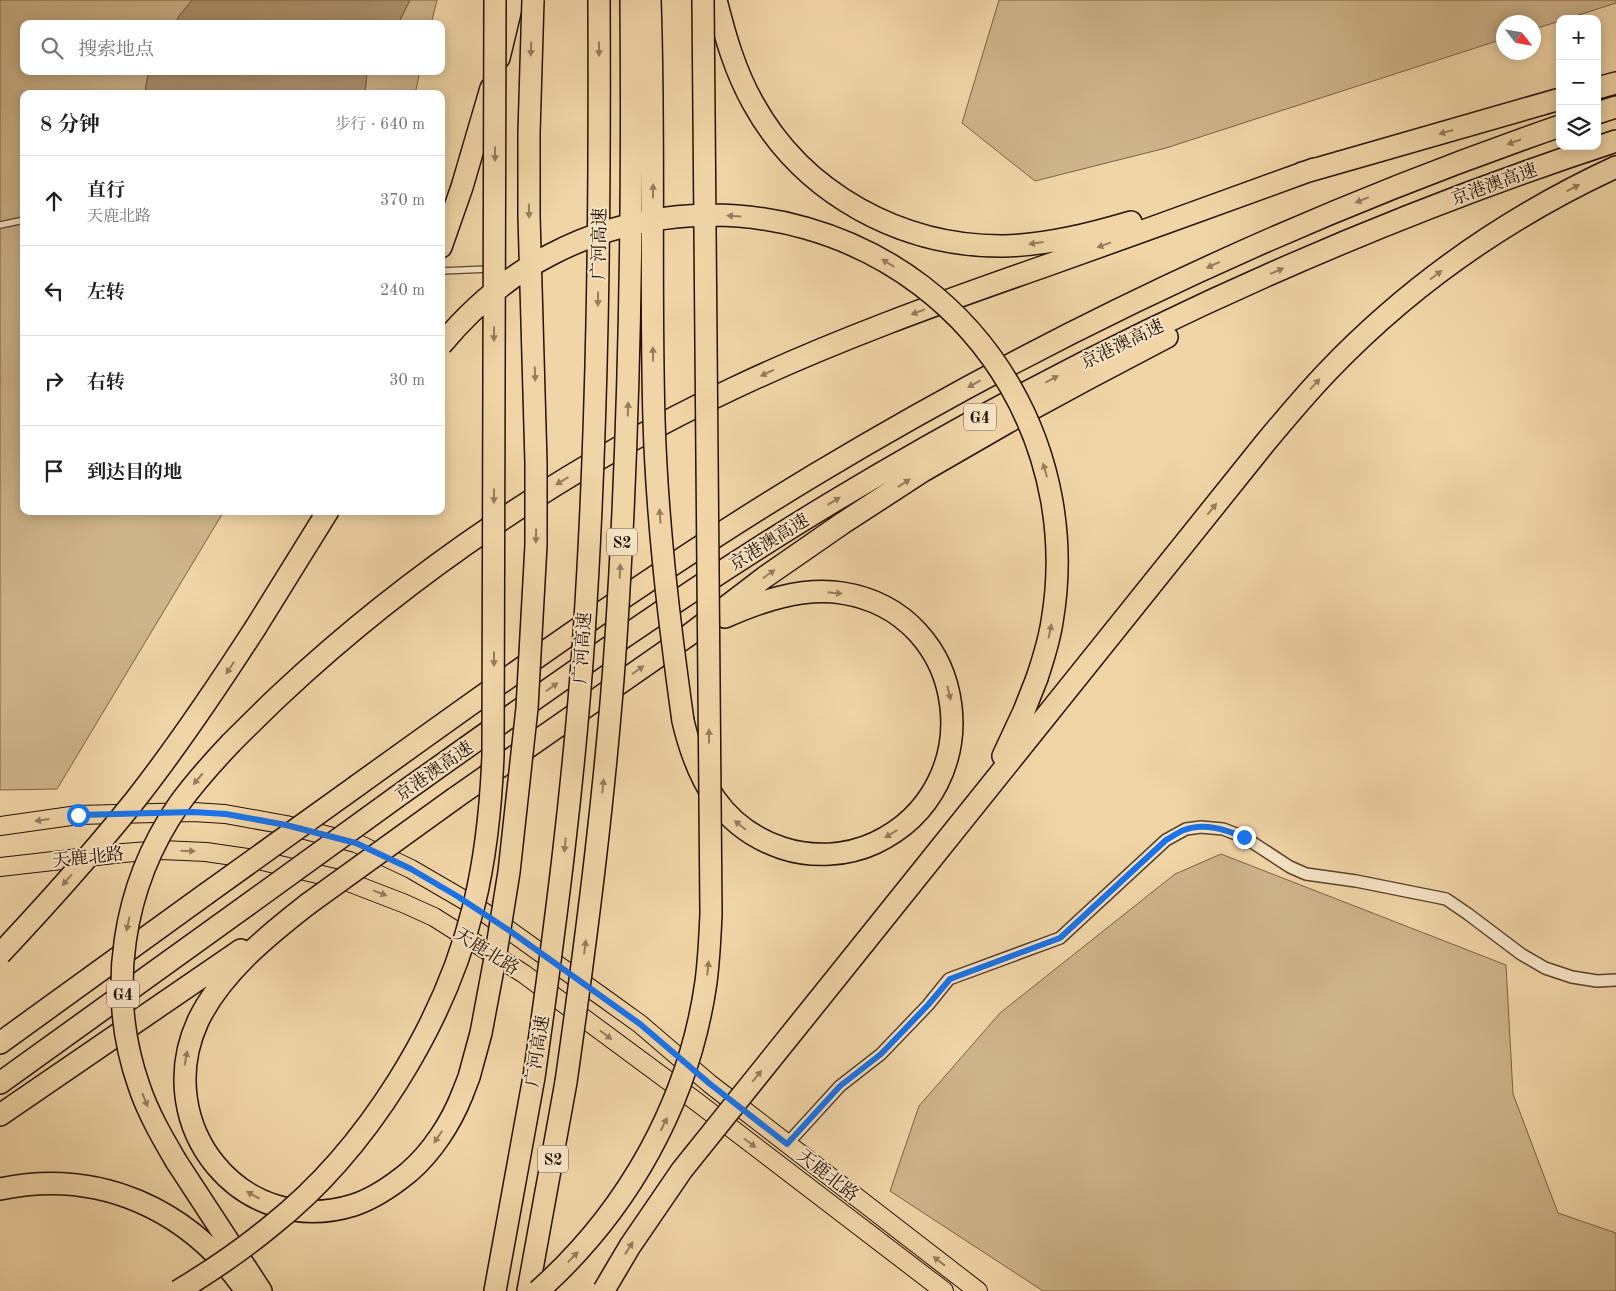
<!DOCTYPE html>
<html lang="zh">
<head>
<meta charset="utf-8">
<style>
	:root { --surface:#fff; --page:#f2f2f2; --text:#202124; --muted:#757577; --line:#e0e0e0 }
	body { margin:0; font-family:"Old Standard TT","Noto Serif SC",serif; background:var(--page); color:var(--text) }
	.controls { position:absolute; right:15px; top:15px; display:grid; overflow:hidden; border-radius:10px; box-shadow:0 2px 12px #0003 }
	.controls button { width:45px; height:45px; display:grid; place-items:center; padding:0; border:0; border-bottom:1px solid var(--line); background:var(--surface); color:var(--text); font:25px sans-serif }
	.compass { position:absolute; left:1496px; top:15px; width:45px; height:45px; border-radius:50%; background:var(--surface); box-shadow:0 2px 12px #0003; rotate:121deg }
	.stop { position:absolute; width:15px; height:15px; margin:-11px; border:4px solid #1a73e8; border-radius:50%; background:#fff }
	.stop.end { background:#1a73e8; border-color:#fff; box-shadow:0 1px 5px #0008 }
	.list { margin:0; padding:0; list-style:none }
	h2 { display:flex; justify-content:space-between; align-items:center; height:65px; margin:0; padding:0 20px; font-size:21px }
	h2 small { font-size:16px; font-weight:400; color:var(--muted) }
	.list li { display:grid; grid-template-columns:32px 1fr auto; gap:15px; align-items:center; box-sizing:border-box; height:90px; padding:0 20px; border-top:1px solid var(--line) }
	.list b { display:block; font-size:19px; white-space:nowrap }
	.list p { margin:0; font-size:16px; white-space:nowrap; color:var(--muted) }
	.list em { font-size:16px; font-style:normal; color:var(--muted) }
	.icon { flex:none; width:28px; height:28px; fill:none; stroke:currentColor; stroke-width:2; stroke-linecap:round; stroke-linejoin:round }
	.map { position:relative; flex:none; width:1616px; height:1291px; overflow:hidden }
	.search { position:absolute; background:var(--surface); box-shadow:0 2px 12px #0003; left:20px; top:20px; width:425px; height:55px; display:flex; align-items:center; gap:12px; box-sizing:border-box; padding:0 18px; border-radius:10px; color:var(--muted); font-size:19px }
	.panel { position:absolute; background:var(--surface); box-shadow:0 2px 12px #0003; left:20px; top:90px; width:425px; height:425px; border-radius:10px }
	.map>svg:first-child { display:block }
</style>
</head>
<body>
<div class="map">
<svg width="1616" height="1291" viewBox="0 0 1616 1291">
	<rect width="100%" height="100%" fill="#f1d5a7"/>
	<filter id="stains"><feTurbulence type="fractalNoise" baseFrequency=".004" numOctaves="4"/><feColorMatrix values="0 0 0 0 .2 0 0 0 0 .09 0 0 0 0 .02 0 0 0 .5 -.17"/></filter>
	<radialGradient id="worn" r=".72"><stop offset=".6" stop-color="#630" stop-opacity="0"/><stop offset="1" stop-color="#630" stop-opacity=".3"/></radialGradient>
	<path fill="#ceb48b" stroke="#7a6246" d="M0,0H192L179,16L175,24H24V71H150L147,79L145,94H24V511H224L57,789L0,790Z
		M410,0H437L431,24H398Z
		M999,0H1616V3L1566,19H1560V21L1534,29V22H1504L1503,39L1166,148L1035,181L962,123Z
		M367,71H420L415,94H365Z
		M1221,854L1506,965L1513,1094L1558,1213L1616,1233V1291H1043L890,1191L919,1106L1000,1013L1175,874Z"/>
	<path fill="#ac926f" stroke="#765e43" d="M192,0H410L398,24H175L179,16Z
		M150,71H367L365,94H145L147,79Z"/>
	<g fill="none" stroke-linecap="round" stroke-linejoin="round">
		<g stroke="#59422b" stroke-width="8">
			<path id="lane" d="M0,225L24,220
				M441,271L488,269"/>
		</g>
		<g stroke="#59422b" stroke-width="14">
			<path id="street" d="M787,1144L840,1086L881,1054L928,1005L949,979L1060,938L1166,840L1186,829L1201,827L1223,829L1244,837L1290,867L1306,874L1356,881L1446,899L1468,914L1521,954L1545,968L1572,977L1597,981L1616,980"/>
		</g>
		<g stroke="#261102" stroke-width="20">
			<path id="primary" d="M0,826L78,815L193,812L225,814L286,825L356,843L411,869L478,908L608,1001L640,1024L710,1084L978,1291
				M0,867L123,853L162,850L206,852L254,859L343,880L403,903L434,917L524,974L697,1102L944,1291"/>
		</g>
		<g stroke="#261102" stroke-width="24">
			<path id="highway" d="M716,0C725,36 735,71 753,103C803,194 902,247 1004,246C1047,245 1090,234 1131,222
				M499,58L513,0
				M1597,88L1616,83
				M1597,113L1616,107
				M1302,173L1560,99
				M441,247L462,187L491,88
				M256,627L328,511
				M683,721C697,780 722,828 782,848C812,858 847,856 875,843C992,788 971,613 842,593C802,587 761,601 725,617
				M231,743C247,727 263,711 280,695C411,572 569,466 732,389C833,341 939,303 1045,266C1135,234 1224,202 1314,169
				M1003,756L1024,711L1037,678
				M358,785C508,677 658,569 816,474C1051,333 1300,216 1560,126
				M398,796C540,695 682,593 831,503C1078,354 1342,231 1616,141
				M455,798L689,635L765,577L843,523L923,471L1008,422L1089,378L1167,337
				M308,904C267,936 221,973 198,1021C150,1126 242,1240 354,1205C375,1198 392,1186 409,1172C432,1152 451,1123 462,1095
				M865,942L1265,443C1285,419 1305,395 1327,372C1409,286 1508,217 1616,167
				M0,1043L206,894
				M0,1083L246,906
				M0,1115L241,950
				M176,1161L261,1291
				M0,1189C99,1168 189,1209 246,1291
				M495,1291L534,1077
				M528,1291L566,1082"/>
		</g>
		<use href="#lane" stroke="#f6e4c6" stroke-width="5.5"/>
		<use href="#street" stroke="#f6e4c6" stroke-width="11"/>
		<use href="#primary" stroke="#f1d5a7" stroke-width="18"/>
		<use href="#highway" stroke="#f1d5a7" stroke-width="21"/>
		<g stroke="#261102" stroke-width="24" stroke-linecap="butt">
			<path id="highway-bridge" d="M650,0C655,140 650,280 654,420C657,521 669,621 683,721
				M441,345C472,308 507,277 550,255C713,169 917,226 1010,386C1051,457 1066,540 1052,622C1049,641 1043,660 1037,678
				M206,894L358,785
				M308,904L455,798
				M246,906L398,796
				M0,954C47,904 93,853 136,799C179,744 218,686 256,627
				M534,1077C555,930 574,783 584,635C598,423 600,212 599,0
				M566,1082C587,934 606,786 616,638C630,425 633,213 631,0
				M462,1095L469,1077L481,1033L496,953L509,872L527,708L536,545V463L529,216V133L533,0
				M176,1161C162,1137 148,1113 139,1086C106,992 122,886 179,804C195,782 213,762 231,743
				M604,1290L630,1246L682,1170L865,942
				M178,1291C211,1271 242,1250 271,1226C367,1150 445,1024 474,905C486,856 491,806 493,755L495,0
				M538,1291C628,1211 689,1102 706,982C709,959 710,937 711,914L703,0"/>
		</g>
		<use href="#highway-bridge" stroke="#f1d5a7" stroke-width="21"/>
	</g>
	<defs><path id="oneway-solid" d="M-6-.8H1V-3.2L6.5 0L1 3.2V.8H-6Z" transform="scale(1.25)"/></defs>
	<g fill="#967d5d">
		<use href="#oneway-solid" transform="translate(531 49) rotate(92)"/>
		<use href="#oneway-solid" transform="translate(599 49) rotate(90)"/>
		<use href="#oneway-solid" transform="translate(1446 132) rotate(164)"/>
		<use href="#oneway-solid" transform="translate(1514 142) rotate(161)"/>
		<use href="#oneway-solid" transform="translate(495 154) rotate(90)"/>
		<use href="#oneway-solid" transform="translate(1573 188) rotate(-27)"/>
		<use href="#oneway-solid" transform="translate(653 191) rotate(-89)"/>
		<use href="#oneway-solid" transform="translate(1362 200) rotate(158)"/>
		<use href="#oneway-solid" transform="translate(529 211) rotate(89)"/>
		<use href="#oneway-solid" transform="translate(734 216) rotate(-177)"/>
		<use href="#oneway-solid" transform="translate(1036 243) rotate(172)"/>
		<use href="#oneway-solid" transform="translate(1104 245) rotate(160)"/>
		<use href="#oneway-solid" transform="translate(888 263) rotate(-149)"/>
		<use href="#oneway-solid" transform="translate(1213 265) rotate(155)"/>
		<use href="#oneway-solid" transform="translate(1277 271) rotate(-23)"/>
		<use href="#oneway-solid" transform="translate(1436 275) rotate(-37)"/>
		<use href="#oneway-solid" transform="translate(598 299) rotate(91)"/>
		<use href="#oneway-solid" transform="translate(918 312) rotate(160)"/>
		<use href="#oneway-solid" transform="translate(494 334) rotate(90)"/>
		<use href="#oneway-solid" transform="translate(653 354) rotate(-91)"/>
		<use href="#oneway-solid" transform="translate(767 373) rotate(155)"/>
		<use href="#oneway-solid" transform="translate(535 374) rotate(88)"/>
		<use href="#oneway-solid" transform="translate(1052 379) rotate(-28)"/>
		<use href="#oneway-solid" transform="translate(974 384) rotate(151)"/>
		<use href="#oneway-solid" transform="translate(1315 384) rotate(-48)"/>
		<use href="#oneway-solid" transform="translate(628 409) rotate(-88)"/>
		<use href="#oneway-solid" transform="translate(1045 470) rotate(-106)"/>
		<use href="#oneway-solid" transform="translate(562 481) rotate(149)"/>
		<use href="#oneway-solid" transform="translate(904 483) rotate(-33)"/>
		<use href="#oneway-solid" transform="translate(494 496) rotate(90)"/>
		<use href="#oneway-solid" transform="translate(834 501) rotate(-31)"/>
		<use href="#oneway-solid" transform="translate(1212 509) rotate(-51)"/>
		<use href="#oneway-solid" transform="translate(660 516) rotate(-94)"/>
		<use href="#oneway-solid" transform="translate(536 536) rotate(91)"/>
		<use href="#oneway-solid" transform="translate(620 571) rotate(-87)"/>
		<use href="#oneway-solid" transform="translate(769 574) rotate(-35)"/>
		<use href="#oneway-solid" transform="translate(835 593) rotate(6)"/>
		<use href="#oneway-solid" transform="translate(1050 631) rotate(-78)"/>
		<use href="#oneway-solid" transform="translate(494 659) rotate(90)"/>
		<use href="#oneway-solid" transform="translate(230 668) rotate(123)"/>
		<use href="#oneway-solid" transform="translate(638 670) rotate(-35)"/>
		<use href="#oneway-solid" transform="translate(552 687) rotate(-35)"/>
		<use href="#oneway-solid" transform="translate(949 693) rotate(77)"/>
		<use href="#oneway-solid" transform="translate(709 736) rotate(-90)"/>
		<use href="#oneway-solid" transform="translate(198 779) rotate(130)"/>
		<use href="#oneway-solid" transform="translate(603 786) rotate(-84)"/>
		<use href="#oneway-solid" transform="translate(42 820) rotate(172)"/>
		<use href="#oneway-solid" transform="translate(740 825) rotate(-141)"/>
		<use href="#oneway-solid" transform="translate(891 834) rotate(148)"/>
		<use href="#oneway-solid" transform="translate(565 845) rotate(96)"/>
		<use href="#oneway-solid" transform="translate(188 851) rotate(2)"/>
		<use href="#oneway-solid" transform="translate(67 880) rotate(131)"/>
		<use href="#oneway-solid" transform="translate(380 893) rotate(21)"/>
		<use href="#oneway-solid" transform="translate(128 924) rotate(102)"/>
		<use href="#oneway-solid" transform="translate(585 947) rotate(-83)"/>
		<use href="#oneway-solid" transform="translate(708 968) rotate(-84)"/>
		<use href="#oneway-solid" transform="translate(606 1035) rotate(37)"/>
		<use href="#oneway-solid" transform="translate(186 1058) rotate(-80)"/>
		<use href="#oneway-solid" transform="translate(757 1076) rotate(-51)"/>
		<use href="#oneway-solid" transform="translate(145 1100) rotate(68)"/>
		<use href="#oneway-solid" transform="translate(664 1124) rotate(-64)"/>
		<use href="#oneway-solid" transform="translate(438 1137) rotate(124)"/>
		<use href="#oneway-solid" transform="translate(750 1143) rotate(37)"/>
		<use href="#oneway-solid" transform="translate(253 1195) rotate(-151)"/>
		<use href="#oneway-solid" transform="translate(629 1248) rotate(-58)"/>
		<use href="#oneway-solid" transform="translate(573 1257) rotate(-46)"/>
		<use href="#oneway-solid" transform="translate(939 1261) rotate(-142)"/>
	</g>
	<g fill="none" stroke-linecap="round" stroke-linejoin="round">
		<path stroke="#1a73e8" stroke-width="6" d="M78,815L193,812L226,814L286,825L356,843L411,869L457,896L510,931L640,1024L710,1084L787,1144L840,1086L881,1054L928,1005L950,979L1060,938L1166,840C1172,837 1178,832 1184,830C1204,822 1226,830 1244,837"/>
	</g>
	<g text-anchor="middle" stroke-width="4" stroke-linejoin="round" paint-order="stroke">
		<g fill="#f6e4c6" stroke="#64503d" stroke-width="1">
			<rect x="964" y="403.5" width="32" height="27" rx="4"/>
			<rect x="607" y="528.5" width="30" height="27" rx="4"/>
			<rect x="107" y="980.5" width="32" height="27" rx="4"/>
			<rect x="538" y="1145.5" width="30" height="27" rx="4"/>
		</g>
		<g font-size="16" font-weight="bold" fill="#261102">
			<text x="980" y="423">G4</text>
			<text x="622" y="548">S2</text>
			<text x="123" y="1000">G4</text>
			<text x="553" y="1165">S2</text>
		</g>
		<g font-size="18" fill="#261102" stroke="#f6e4c6">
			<text transform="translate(1494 184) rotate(-20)" y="6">京港澳高速</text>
			<text transform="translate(599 244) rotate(-89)" y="6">广河高速</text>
			<text transform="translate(1122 344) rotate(-26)" y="6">京港澳高速</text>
			<text transform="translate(769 542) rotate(-32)" y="6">京港澳高速</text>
			<text transform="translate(582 648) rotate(-86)" y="6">广河高速</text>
			<text transform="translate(434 771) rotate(-35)" y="6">京港澳高速</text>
			<text transform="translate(88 857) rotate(-6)" y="6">天鹿北路</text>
			<text transform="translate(487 951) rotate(32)" y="6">天鹿北路</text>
			<text transform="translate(537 1051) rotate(-81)" y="6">广河高速</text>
			<text transform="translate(828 1175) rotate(38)" y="6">天鹿北路</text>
		</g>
	</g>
	<rect width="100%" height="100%" filter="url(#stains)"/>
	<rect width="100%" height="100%" fill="url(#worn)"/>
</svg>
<div class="controls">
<button>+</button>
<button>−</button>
<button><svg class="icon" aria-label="layers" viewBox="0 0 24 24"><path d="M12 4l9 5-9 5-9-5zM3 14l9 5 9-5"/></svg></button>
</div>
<svg class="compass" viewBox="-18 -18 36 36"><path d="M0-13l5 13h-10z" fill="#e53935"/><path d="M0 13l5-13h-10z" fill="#757577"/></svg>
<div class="stop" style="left:78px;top:815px"></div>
<div class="stop end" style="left:1244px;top:837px"></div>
<div class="search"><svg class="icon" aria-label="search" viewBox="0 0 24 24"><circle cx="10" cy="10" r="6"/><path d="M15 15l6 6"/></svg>搜索地点</div>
<section class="panel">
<h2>8 分钟<small>步行 · 640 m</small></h2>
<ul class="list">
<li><svg class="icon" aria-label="ahead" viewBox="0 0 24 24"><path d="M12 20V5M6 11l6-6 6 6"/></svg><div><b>直行</b><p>天鹿北路</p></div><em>370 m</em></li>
<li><svg class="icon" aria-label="left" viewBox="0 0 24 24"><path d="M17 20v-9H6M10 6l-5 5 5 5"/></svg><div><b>左转</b></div><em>240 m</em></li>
<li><svg class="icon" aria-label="right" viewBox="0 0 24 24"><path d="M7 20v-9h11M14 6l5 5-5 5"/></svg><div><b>右转</b></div><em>30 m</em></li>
<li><svg class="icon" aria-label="arrive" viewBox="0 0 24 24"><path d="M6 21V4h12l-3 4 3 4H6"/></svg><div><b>到达目的地</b></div></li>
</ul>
</section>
</div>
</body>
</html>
